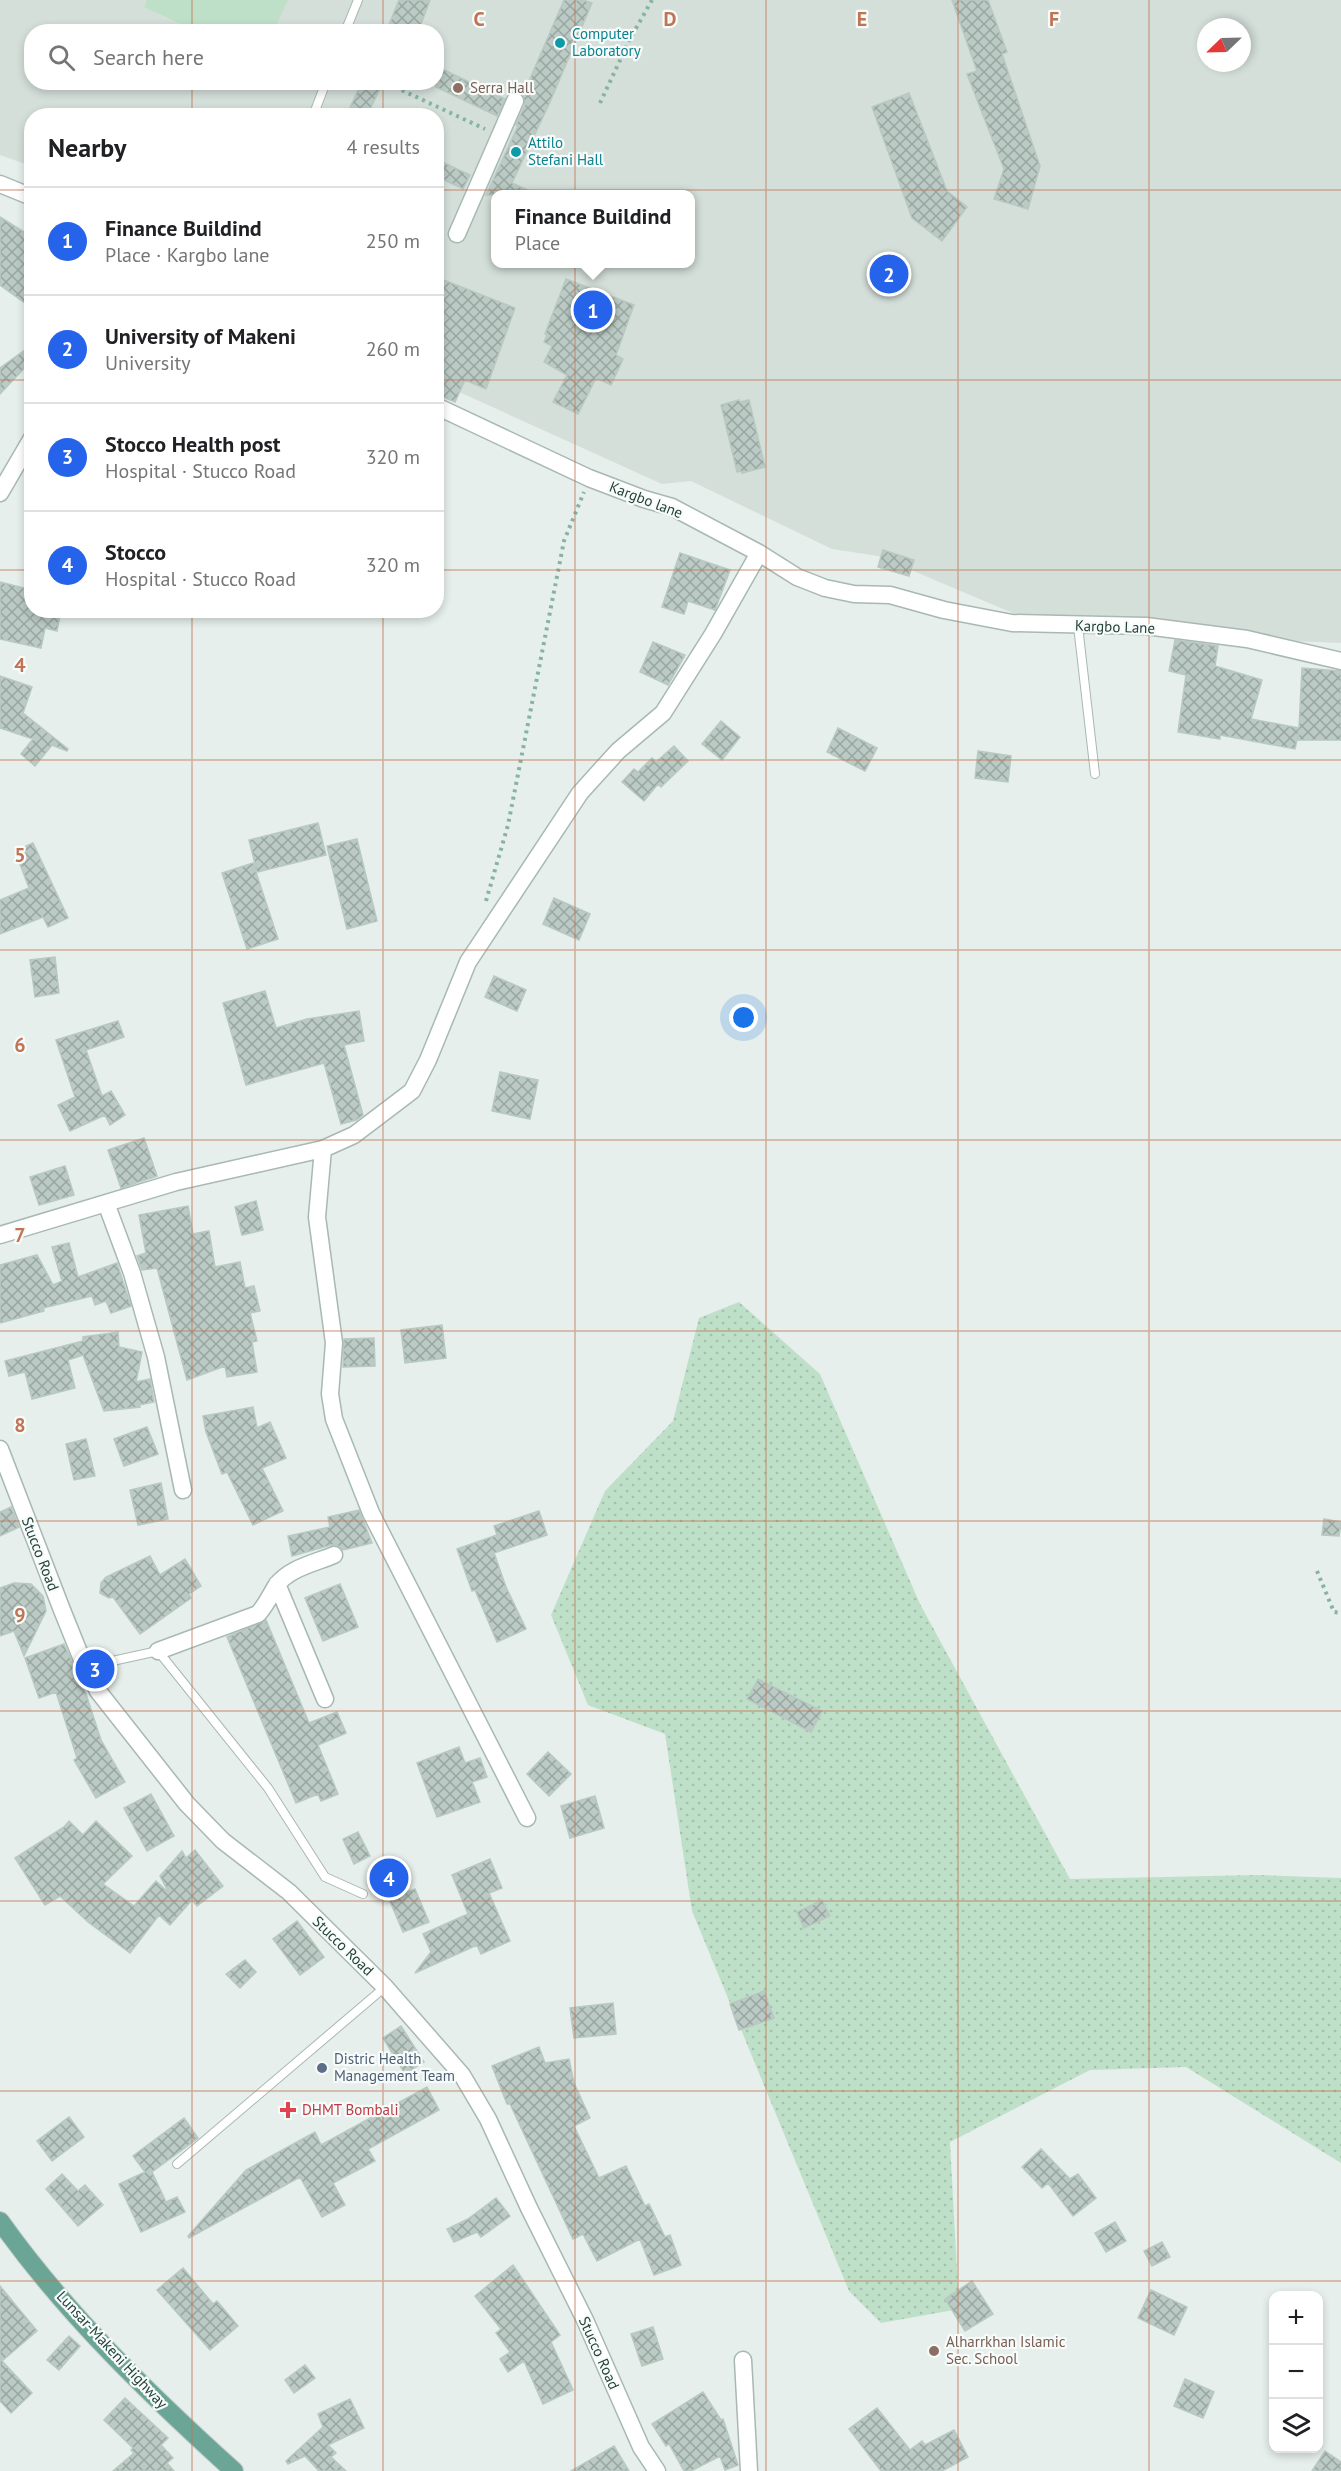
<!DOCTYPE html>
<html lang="en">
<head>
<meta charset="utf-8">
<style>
	:root { --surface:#fff; --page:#f2f2f2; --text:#202124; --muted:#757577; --line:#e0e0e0; --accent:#2563eb }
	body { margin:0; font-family:"PT Sans",sans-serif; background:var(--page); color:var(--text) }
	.controls { position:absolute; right:18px; bottom:18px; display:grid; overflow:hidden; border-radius:12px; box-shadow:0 3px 9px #0003 }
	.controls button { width:54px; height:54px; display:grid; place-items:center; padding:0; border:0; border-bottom:2px solid var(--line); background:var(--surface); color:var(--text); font:30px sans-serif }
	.compass { position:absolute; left:1197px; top:18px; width:54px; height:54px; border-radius:50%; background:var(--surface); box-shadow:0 3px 9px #0003; rotate:247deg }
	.you { position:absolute; left:744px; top:1018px; width:21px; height:21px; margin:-15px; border:4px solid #fff; border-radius:50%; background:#1a73e8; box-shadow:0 0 0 9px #1a73e833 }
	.badge { display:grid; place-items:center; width:39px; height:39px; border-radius:50%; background:var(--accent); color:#fff; font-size:20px; font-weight:700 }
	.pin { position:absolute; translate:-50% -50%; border:3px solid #fff; box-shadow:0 2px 6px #0006 }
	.popup { position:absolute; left:491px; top:190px; width:204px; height:78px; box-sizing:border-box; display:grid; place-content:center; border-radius:12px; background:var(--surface); filter:drop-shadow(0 2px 4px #0005); font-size:20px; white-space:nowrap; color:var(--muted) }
	.popup b { font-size:22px; color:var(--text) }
	.popup::after { content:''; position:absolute; left:50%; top:100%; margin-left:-12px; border:12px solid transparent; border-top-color:var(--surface) }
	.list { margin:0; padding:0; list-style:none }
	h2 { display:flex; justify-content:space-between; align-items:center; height:78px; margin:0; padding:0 24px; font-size:26px }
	h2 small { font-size:20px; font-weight:400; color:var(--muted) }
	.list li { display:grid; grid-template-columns:39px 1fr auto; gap:18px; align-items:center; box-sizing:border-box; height:108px; padding:0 24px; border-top:2px solid var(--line) }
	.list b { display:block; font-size:22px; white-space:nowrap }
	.list p { margin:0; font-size:20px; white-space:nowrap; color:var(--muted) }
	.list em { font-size:20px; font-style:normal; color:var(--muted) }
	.icon { flex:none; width:33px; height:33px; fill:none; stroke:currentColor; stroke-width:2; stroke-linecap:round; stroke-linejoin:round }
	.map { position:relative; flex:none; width:1341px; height:2471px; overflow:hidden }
	.search { position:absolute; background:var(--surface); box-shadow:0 3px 9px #0003; left:24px; top:24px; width:420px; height:66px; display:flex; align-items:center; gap:15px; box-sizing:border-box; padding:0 21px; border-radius:24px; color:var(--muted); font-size:22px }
	.panel { position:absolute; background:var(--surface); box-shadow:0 3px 9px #0003; left:24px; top:108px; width:420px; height:510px; border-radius:24px }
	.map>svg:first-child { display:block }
</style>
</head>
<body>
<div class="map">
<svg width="1341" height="2471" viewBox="0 0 1341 2471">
	<defs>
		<pattern id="grass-dots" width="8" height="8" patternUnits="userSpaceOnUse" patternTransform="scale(1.5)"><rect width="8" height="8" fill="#bfe0c8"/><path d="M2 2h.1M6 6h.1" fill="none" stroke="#a4c1ad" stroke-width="1.8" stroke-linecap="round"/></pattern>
		<pattern id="building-cross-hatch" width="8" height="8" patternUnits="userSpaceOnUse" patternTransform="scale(1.5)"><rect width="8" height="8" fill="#bbcac4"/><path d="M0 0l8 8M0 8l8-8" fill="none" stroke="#98a6a0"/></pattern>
	</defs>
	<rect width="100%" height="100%" fill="#e6efeb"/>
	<path fill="#d4dfda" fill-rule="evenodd" d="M0,0H1341V643L1290,641L1125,616H1020L878,556L832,549L691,481L662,484L437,382L436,116H32L31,166L0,155ZM1206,27H1242V63H1206ZM32,32H436V82H32ZM496,194H690V264H496Z"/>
	<path fill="url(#grass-dots)" d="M739,1302L820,1374L920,1604L1070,1879L1258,1875L1341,1878V2163L1186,2067L1090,2070L950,2142L959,2309L881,2323L849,2291L692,1911L665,1734L588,1705L551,1615L605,1491L673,1421L699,1318Z"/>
	<path fill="#bfe0c8" d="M147,0H288L273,32L196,31L144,7Z"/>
	<path fill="url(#building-cross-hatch)" stroke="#b8c9c2" stroke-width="1.5" d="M399,0H430L418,32H386Z
		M564,0H583L592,3L550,102L512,183L538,195H486L518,126L516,125L525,105L523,95Z
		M952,0H988L1007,52L1002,54L1040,166L1028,209L994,199L1004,169L967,74L977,71Z
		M436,66L505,99L497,116L436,87Z
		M362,82H383L367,116H346Z
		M909,93L947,191L967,207L942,241L912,218L872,107Z
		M436,159L470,175L463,189L436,176Z
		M0,217L32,237V308L0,285Z
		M436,277L515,308L486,389L465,380L455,402L436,394Z
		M566,279L634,305L616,355L623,359L611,385L596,378L578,414L553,402L567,375L544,362L552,346L544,342L547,335L545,334Z
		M32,345V360L0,394V368Z
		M739,400L740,402L749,400L765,467L742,473L741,471L737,472L721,405Z
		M883,550L914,560L909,576L878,567Z
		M680,553L730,570L715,610L688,601L684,614L662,607Z
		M0,582L32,590V610H61L57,631L45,628L41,648L0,639Z
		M1175,640L1218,646L1215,666L1262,680L1251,719L1299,728L1302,668L1341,671V740H1298L1299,730L1295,749L1220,735V739L1178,732L1186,675L1169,671Z
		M653,642L685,655L668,685L640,672Z
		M0,676L32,687L23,713L68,749L67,751L52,745L35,766L21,754L33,739L0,728Z
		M721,721L740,737L722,760L702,744Z
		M838,728L877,748L865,771L827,752Z
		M674,746L688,761L661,787L658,784L644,801L622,782L634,769L638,772L652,758L656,762Z
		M978,751L1011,756L1008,782L975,778Z
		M318,823L326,855L257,872L249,840Z
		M357,839L377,921L347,929L327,846Z
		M33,843L68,918L48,927L43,917L0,934V900L29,888L15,851Z
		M253,863L278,939L247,949L222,873Z
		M554,898L590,914L579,940L543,924Z
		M55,957L59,993L35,997L30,960Z
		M494,976L526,990L517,1011L485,997Z
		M265,991L276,1028L307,1019L359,1011L364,1041L344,1045L363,1115L356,1120L341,1124L324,1063L246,1085L223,1003Z
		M118,1021L124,1037L86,1050L102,1096L111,1091L125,1115L110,1125L105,1115L70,1131L58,1105L75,1097L56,1040Z
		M500,1072L538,1080L530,1119L492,1111Z
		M144,1138L157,1176L121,1188L108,1150Z
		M65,1166L74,1195L39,1205L30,1177Z
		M256,1201L263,1230L242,1235L235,1207Z
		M188,1206L193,1234L209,1231L215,1267L240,1262L245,1288L254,1286L260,1311L250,1313L257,1341L252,1342L257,1372L227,1377L225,1366L187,1380L157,1268L142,1270L137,1256L146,1253L139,1215Z
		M69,1243L78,1277L117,1263L131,1306L111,1313L106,1301L95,1305L92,1296L43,1308L44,1311L0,1323V1265L37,1255L53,1285L62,1281L52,1247Z
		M442,1325L446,1358L405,1363L401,1330Z
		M118,1332L119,1347L142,1352L136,1382L150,1379L154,1402L139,1405L140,1407L104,1411L83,1355L68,1360L75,1388L32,1399L25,1372L9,1376L5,1361L83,1341V1337Z
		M374,1338L375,1366L343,1367L344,1339Z
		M253,1407L257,1428L270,1422L286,1458L262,1468L283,1511L253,1525L227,1472L222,1474L206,1432L203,1416Z
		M147,1427L158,1454L124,1466L114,1439Z
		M86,1439L95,1476L74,1480L66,1444Z
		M161,1483L168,1519L138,1525L130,1490Z
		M11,1507L19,1527L0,1536V1512Z
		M359,1510L372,1543L343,1550L336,1545H331L292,1556L288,1536L330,1527L328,1517Z
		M539,1511L547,1535L494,1553L506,1587L526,1629L497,1642L475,1590L472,1591L457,1549L497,1535L494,1526Z
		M1324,1519L1341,1522L1339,1536L1322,1535Z
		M150,1556L160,1575L185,1559L201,1586L189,1594L191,1598L140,1634L113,1597L109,1598L100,1593L101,1583L106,1577Z
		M14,1583L31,1584L43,1596L46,1611L24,1656L14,1631L0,1636V1588Z
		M340,1584L358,1627L323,1641L305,1598Z
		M266,1620L309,1723L337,1712L346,1733L318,1745L338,1794L321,1801L318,1794L296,1803L227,1637Z
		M64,1644L84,1688L101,1740L125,1782L96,1798L74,1760L77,1758L56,1692L39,1698L25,1658Z
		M758,1679L822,1711L811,1732L747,1699Z
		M459,1747L465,1763L480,1758L487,1777L472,1782L480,1802L437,1817L417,1763Z
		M548,1752L571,1774L549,1796L527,1774Z
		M151,1794L174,1836L147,1851L124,1808Z
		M595,1796L604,1828L570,1838L561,1806Z
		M69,1821L83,1835L96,1821L132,1856L103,1884L134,1906L156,1881L169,1893L160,1876L182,1851L186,1858L195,1850L223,1886L197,1906L192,1900L170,1925L159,1915L130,1953L88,1922L60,1896L45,1905L15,1858L64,1827Z
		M358,1832L370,1856L354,1864L343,1839Z
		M490,1859L502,1888L489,1893L510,1941L481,1954L477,1945L415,1973L431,1952L423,1934L468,1914L452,1875Z
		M415,1889L429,1922L403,1932L389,1899Z
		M822,1900L830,1916L804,1928L797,1912Z
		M297,1921L324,1957L300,1975L273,1939Z
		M245,1960L256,1972L240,1988L226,1974Z
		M764,1991L774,2018L739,2030L730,2004Z
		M613,2003L616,2034L574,2038L570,2008Z
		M401,2026L424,2062L405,2074L383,2038Z
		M539,2047L545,2063L569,2059L574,2083L590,2118L574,2126L599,2178L626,2166L645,2206L649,2204L665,2237L670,2235L681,2265L654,2275L640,2239L597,2261L583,2234L573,2239L510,2104H507L492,2066Z
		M427,2087L439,2110L368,2149L375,2161L333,2183L345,2205L322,2217L300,2177L189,2238L188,2236L246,2170L315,2132L321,2145Z
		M69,2117L84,2137L52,2161L37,2141Z
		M184,2118L198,2138L152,2172L166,2202L177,2197L185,2212L141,2232L119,2184L145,2172L133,2156Z
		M1041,2149L1070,2179L1078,2174L1096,2198L1073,2216L1048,2183L1042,2188L1022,2167Z
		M62,2174L78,2191L85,2185L103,2205L78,2226L46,2189Z
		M496,2198L510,2216L481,2237L477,2232L454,2242L447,2229L468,2219Z
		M1115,2222L1126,2241L1106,2252L1095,2233Z
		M1162,2242L1170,2257L1152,2266L1144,2251Z
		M513,2265L560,2335L551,2342L573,2390L543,2404L524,2361L508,2372L500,2359L510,2352L496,2333L501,2329L475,2296Z
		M183,2268L213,2304L217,2301L238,2326L210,2350L157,2290Z
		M972,2281L993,2314L965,2331L945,2299Z
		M0,2286L37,2331L2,2361L32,2393L11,2413L0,2401Z
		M1151,2290L1187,2307L1174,2335L1138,2318Z
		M653,2327L663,2359L642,2366L631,2334Z
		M69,2336L80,2346L59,2370L47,2360Z
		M305,2365L315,2378L294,2393L285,2380Z
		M1185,2379L1214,2392L1203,2418L1174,2406Z
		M703,2392L721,2420L723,2419L738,2465L725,2470L720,2456L691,2471H684L669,2444L666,2446L652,2424Z
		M125,2398L168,2438L161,2445L173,2458L167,2463L174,2471H113L134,2453L131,2450L133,2448L104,2420Z
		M350,2399L364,2428L328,2445L336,2453L331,2457L346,2471H319L305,2456L288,2464L286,2461L323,2427L318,2414Z
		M877,2408L910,2450L922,2441L925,2445L954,2430L968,2457L942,2471H881L849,2429Z
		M614,2446L629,2471H571Z
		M1325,2451L1341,2462V2471H1312Z"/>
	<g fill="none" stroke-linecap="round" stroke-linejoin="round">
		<g stroke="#a8b8b2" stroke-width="10">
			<path id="service" d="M345,32L358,0
				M313,116L326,82
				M1078,626L1095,774
				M85,1667L158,1651L268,1788L325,1877L363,1894
				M177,2164L385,1987"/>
		</g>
		<g stroke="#a8b8b2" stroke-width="19">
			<path id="minor" d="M0,184L32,197
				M457,234L515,101
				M436,406L589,478L644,499L672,507L759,553L797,577L825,588L854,594L890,595L944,610L1012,623L1146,626L1247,639L1341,661
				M0,493L32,438
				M323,1149L317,1217L334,1343L330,1394L334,1419L371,1513L527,1818
				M106,1203L132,1273L156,1357L183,1490
				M0,1235L176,1182L323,1149L354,1135L412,1091L428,1060L468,962L580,793L618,751L663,713L713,634L759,553
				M0,1449L62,1610L85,1667L98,1691L187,1804L223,1841L289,1892L385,1987L462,2075L488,2119L529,2208L585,2320L641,2447L657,2471
				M277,1584L325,1699
				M158,1651L258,1614C266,1605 270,1596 276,1586C289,1568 315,1563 334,1555
				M743,2360L749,2471"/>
		</g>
		<g stroke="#c2cac8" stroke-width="20">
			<path id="primary" d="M0,2221C66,2314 150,2395 234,2471"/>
		</g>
		<path stroke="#86b3a5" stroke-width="4" stroke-dasharray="3 4.5" stroke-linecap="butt" d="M395,87L485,129
			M600,103L630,39L652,0
			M486,901L508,825L564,541L584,492
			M1317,1571L1334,1612L1341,1613"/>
		<use href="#service" stroke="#fff" stroke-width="8"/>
		<use href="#minor" stroke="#fff" stroke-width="16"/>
		<use href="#primary" stroke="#6aa596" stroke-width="18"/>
	</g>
	<path fill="none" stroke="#c07456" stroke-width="1.5" stroke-opacity="0.55" d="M192,0V32M383,0V32M575,0V2471M766,0V2471M958,0V2471M1149,0V2471M192,82V116M383,82V116M0,190H32M436,190H1341M0,380H32M436,380H1341M0,570H32M436,570H1341M192,610V2471M383,610V2471M0,760H1341M0,950H1341M0,1140H1341M0,1331H1341M0,1521H1341M0,1711H1341M0,1901H1341M0,2091H1341M0,2281H1341"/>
	<g fill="#0f9aa8" stroke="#f7fbf9" stroke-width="2">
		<circle cx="560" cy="43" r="6"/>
		<circle cx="516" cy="152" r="6"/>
	</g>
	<g fill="#8d6e63" stroke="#f7fbf9" stroke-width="2">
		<circle cx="458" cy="88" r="6"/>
		<circle cx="934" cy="2351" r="6"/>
	</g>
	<circle fill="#5c6f8a" stroke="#f7fbf9" stroke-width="2" cx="322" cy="2068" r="6"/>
	<path fill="#e0444e" stroke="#f7fbf9" stroke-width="2" d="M285 2101h6v6h6v6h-6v6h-6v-6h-6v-6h6z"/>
	<g text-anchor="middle" stroke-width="4.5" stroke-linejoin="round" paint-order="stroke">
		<g font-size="15" fill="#0d838f" stroke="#f7fbf9" text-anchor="start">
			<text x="572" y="39">Computer<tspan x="572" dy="17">Laboratory</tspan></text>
			<text x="528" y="148">Attilo<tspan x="528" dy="17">Stefani Hall</tspan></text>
		</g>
		<g font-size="15" fill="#785e54" stroke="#f7fbf9" text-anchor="start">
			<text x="470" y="93">Serra Hall</text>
			<text x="946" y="2347">Alharrkhan Islamic<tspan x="946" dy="17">Sec. School</tspan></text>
		</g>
		<g font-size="15" fill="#24423a" stroke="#f7fbf9">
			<text transform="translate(646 500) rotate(21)" y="5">Kargbo lane</text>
			<text transform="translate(1115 627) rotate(2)" y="5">Kargbo Lane</text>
			<text transform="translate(40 1554) rotate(69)" y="5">Stucco Road</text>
			<text transform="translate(343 1946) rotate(44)" y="5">Stucco Road</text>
			<text transform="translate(112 2350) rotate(47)" y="5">Lunsar-Makeni Highway</text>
			<text transform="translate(599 2353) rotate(66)" y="5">Stucco Road</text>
		</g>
		<g font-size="15" fill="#4e5e75" stroke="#f7fbf9" text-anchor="start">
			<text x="334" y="2064">Distric Health<tspan x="334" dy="17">Management Team</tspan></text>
		</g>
		<g font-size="15" fill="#be3a42" stroke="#f7fbf9" text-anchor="start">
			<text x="302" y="2115">DHMT Bombali</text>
		</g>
	</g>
	<g font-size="20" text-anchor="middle" font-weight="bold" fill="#c07456" stroke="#f7fbf9" stroke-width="4.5" stroke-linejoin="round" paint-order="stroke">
		<text x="479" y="26">C</text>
		<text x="670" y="26">D</text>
		<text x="862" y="26">E</text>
		<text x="1054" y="26">F</text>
		<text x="20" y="672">4</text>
		<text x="20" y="862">5</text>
		<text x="20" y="1052">6</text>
		<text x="20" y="1242">7</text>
		<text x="20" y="1432">8</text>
		<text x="20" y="1622">9</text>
	</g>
</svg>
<div class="controls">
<button>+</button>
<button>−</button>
<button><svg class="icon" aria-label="layers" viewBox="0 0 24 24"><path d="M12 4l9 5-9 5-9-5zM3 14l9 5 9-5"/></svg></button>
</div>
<svg class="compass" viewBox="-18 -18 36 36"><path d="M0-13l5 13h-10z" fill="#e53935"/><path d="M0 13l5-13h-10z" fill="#757577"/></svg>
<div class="you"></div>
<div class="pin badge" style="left:593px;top:310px">1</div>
<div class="popup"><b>Finance Buildind</b>Place</div>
<div class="pin badge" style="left:889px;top:274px">2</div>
<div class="pin badge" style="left:95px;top:1669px">3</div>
<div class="pin badge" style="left:389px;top:1878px">4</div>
<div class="search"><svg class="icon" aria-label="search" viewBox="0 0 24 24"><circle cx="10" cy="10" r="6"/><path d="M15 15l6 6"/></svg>Search here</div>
<section class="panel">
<h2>Nearby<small>4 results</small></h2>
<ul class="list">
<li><span class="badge">1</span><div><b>Finance Buildind</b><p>Place · Kargbo lane</p></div><em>250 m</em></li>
<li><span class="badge">2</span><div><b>University of Makeni</b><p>University</p></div><em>260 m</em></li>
<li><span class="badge">3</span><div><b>Stocco Health post</b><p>Hospital · Stucco Road</p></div><em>320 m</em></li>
<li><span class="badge">4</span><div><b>Stocco</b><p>Hospital · Stucco Road</p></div><em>320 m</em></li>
</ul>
</section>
</div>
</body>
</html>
